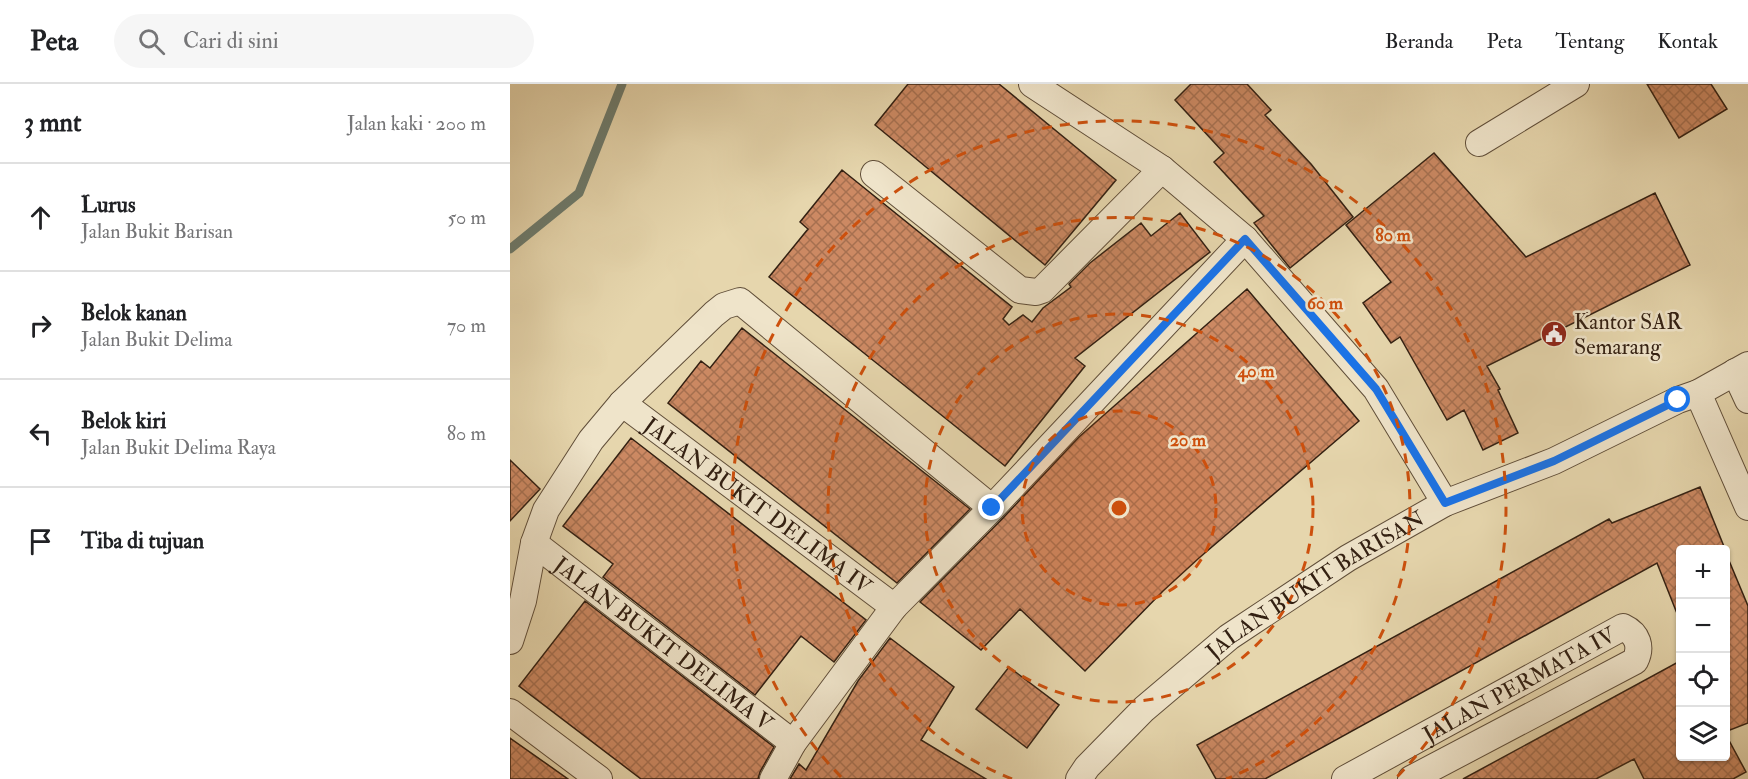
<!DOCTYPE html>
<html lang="id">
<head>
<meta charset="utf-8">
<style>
	:root { --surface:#fff; --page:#f6f6f6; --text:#202124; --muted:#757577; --line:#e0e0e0 }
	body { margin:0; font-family:"IM FELL Double Pica",serif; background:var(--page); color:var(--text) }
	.controls { position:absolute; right:18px; bottom:18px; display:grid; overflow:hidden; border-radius:6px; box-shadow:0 2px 4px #0004 }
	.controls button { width:54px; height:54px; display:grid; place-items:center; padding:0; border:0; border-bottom:2px solid var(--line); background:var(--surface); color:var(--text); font:30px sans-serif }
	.stop { position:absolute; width:18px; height:18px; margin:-14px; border:4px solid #1a73e8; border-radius:50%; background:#fff }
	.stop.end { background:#1a73e8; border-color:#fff; box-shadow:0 2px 6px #0008 }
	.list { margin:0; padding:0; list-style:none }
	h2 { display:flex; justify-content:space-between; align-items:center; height:78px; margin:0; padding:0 24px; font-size:26px }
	h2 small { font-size:20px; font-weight:400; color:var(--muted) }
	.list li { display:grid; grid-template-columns:39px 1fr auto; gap:18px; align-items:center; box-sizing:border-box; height:108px; padding:0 24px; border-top:2px solid var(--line) }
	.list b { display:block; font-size:22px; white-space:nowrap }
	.list p { margin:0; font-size:20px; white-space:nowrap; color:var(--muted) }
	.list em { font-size:20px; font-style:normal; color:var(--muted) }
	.icon { flex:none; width:33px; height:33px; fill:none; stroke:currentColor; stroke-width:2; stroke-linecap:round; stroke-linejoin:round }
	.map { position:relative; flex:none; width:1238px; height:695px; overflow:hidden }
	header { display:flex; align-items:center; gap:36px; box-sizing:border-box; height:84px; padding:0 30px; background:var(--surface); border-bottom:2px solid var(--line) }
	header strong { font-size:28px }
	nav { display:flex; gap:33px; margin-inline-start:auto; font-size:21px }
	.search { width:420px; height:54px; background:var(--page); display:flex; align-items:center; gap:15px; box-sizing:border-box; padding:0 21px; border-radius:33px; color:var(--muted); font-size:22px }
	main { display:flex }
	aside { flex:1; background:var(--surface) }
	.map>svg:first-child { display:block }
</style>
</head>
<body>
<header>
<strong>Peta</strong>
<div class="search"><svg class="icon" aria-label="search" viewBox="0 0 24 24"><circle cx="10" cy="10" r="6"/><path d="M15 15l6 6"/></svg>Cari di sini</div>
<nav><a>Beranda</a><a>Peta</a><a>Tentang</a><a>Kontak</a></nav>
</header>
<main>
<aside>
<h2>3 mnt<small>Jalan kaki · 200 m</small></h2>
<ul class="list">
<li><svg class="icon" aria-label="ahead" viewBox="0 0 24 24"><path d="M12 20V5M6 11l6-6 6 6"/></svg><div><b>Lurus</b><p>Jalan Bukit Barisan</p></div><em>50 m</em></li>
<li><svg class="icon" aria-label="right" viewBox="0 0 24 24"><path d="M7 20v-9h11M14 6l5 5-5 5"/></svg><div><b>Belok kanan</b><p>Jalan Bukit Delima</p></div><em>70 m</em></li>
<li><svg class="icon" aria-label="left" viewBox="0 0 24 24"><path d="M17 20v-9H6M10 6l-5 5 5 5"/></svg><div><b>Belok kiri</b><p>Jalan Bukit Delima Raya</p></div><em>80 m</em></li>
<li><svg class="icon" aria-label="arrive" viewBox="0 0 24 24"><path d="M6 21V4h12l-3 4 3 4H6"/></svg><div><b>Tiba di tujuan</b></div></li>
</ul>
</aside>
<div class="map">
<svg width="1238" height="695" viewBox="0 0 1238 695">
	<defs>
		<pattern id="building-cross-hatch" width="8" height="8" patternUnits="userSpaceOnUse" patternTransform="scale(1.5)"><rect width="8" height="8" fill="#cc8963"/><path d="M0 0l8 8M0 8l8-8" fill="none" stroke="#a67050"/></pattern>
	</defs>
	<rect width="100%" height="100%" fill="#e6d6ad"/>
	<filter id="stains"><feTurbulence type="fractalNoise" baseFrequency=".00333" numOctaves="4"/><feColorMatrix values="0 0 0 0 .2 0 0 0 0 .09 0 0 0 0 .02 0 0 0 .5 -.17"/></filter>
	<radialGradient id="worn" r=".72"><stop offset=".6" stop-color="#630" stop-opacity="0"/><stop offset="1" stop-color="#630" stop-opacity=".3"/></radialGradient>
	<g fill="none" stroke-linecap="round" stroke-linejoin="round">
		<path stroke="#6e7c6e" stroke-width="9" d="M0,165L69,109L112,0"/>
	</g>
	<path fill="url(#building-cross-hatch)" stroke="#332012" stroke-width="1.5" d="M398,0H489L606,96L535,181L365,41Z
		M681,0H737L761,26L755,31L801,80L843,133L780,184L744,139L754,132L704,78L714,69L665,16Z
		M1137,0H1201L1217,25L1169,54Z
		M924,69L1016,173L1145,109L1180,181L977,282L990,305L988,306L1008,349L973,366L954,326L937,336L890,253L881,259L853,219L881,198L836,141Z
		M332,86L502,223L493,235L499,241L513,231L522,238L533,224L561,203L559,200L580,179L631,139L641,152L670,129L700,168L565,274L575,282L495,382L259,193L298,145L290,138Z
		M737,205L849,337L689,474L653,507L575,587L510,525L471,566L410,518L493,434L569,353Z
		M232,244L460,425L387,499L158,319L191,277L200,284Z
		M121,354L356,536L324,578L291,552L245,611L93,493L103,480L53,442Z
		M0,376L30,405L0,437Z
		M1190,403L1215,465H1170V537L1147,479L755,695H706L687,661L1099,435L1102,439Z
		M1215,467L1238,522V639L1215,648Z
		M75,517L264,663L250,688L248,695H131L9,602Z
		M380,554L444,603L411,656L476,695H280L289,680L296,686L348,597Z
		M1170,577V672H1215V649L1236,688L1223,695H1134L1124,675L1086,695H953Z
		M499,583L549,621L517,664L466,625Z
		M0,654L58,695H0Z"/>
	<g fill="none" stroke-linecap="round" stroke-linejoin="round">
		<g stroke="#604e39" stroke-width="28">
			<g id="minor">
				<path d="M522,0L652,85L735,155L866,305L935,419"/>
				<path d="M969,59L1066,0"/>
				<path d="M364,90L510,206L526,208L532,206L652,85"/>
				<path d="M1225,288L1238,316"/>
				<path d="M1188,309L1238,423"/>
				<path id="s1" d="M112,319L384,523"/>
				<path id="s2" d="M24,459L283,659"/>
				<path d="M0,557L13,517L24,459L36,426L81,356L112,319L204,230L214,222L230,217L482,424"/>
				<path d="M0,628L89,695"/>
				<path d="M263,695L283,659L384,523L482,424L735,155"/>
				<path id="s3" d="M569,695L577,683L634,625L719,553L838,474L935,419L1044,377L1168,316L1188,309L1238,281"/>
				<path id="s4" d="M835,695L1113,543C1128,550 1132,563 1125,577L901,695"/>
			</g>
		</g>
		<use href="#minor" stroke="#efe4ca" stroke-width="26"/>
	</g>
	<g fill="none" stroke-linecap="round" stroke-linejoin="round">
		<path stroke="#1a73e8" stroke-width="8" d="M482,424L735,155L866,305L935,419L1044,377L1168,316"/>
	</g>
	<circle cx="609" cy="424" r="97" fill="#cd500d" fill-opacity=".12"/>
	<g fill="none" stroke="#cd500d" stroke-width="3" stroke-dasharray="10 8">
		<circle cx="609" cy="424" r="97"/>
		<circle cx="609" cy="424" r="194"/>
		<path d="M502 695A291 291 0 1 1 716 695"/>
		<path d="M331 693A387 387 0 1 1 887 693"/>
	</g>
	<defs>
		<g id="civic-disc" transform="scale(1.35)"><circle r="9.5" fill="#8f2418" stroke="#efe4ca"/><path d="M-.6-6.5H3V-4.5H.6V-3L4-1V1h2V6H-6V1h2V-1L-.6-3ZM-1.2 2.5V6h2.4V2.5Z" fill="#fff"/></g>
	</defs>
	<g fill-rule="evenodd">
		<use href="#civic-disc" x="1044" y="250"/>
	</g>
	<g text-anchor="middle" stroke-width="5" stroke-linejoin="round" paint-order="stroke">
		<g font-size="22" fill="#332012" stroke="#efe4ca" text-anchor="start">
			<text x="1064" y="245">Kantor SAR<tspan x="1064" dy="25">Semarang</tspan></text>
		</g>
		<g font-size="22" fill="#332012" stroke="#efe4ca">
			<text dy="8" stroke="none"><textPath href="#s1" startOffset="170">JALAN BUKIT DELIMA IV</textPath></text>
			<text dy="8" stroke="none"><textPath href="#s3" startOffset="308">JALAN BUKIT BARISAN</textPath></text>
			<text dy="8" stroke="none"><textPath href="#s2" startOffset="164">JALAN BUKIT DELIMA V</textPath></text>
			<text dy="8" stroke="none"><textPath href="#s4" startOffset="198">JALAN PERMATA IV</textPath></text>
		</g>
	</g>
	<circle cx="609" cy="424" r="9" fill="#cd500d" stroke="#efe4ca" stroke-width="3"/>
	<g font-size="18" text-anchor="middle" font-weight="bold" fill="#cd500d" stroke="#efe4ca" stroke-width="5" stroke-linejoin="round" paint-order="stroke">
		<text x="883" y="157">80 m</text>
		<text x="815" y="225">60 m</text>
		<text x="746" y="293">40 m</text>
		<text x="678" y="362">20 m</text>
	</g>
	<rect width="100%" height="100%" filter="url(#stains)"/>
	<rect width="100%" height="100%" fill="url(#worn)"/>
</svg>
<div class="controls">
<button>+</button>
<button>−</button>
<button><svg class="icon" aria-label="locate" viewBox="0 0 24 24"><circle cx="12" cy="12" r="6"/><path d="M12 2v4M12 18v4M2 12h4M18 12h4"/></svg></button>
<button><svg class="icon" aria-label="layers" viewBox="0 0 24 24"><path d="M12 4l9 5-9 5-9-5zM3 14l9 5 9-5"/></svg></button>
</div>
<div class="stop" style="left:1168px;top:316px"></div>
<div class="stop end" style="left:482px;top:424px"></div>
</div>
</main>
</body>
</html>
